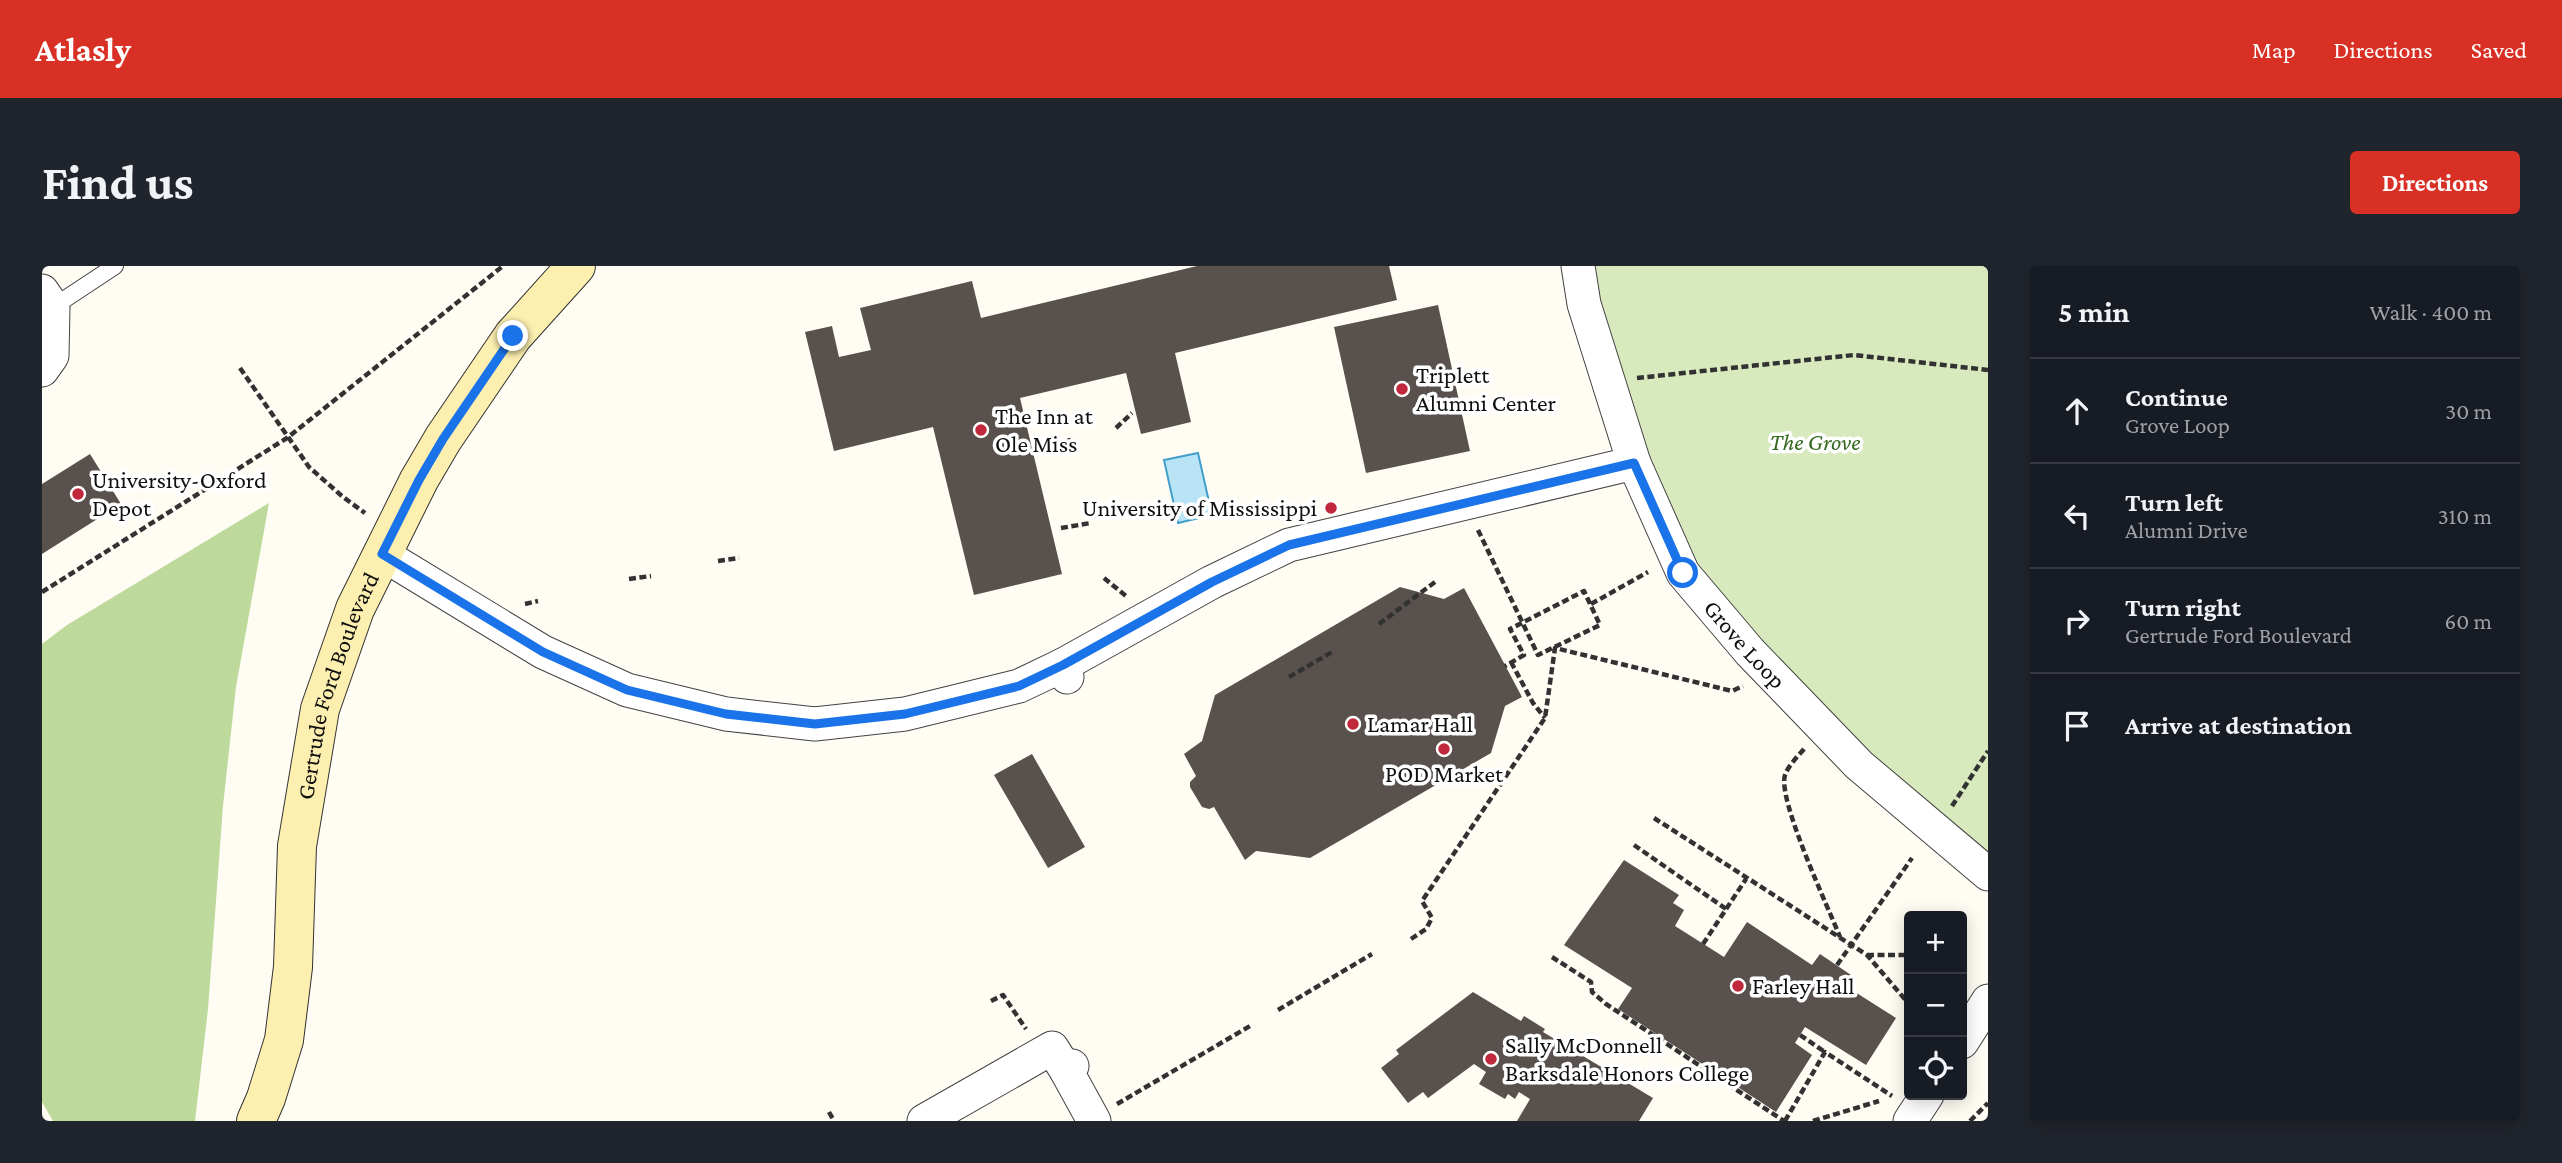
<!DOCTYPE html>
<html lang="en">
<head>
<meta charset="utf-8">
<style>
	:root { --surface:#171b24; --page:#20242c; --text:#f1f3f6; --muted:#9ea1a6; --line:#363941; --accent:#d93025 }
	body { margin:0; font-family:"Crimson Pro",serif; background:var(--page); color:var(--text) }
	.controls { position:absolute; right:21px; bottom:21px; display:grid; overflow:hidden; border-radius:7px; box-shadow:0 4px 18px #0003 }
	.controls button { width:63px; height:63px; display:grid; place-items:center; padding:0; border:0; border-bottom:2px solid var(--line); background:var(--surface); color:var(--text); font:35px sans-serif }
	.stop { position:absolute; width:21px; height:21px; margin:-16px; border:5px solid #1a73e8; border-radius:50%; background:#fff }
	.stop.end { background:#1a73e8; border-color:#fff; box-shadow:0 2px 7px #0008 }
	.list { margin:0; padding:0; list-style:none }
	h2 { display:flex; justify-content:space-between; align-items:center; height:91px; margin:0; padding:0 28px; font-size:30px }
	h2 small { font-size:23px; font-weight:400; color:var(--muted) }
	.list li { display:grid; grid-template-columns:46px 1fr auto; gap:21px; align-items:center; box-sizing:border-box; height:105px; padding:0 28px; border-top:2px solid var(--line) }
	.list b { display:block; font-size:26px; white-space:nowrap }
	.list p { margin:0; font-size:23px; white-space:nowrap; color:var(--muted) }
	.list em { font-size:23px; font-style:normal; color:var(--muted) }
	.icon { flex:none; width:38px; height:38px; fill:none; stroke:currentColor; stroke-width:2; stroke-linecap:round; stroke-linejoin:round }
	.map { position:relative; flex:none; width:1946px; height:855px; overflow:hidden; border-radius:7px }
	header { display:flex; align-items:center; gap:42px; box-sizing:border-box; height:98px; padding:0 35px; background:var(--accent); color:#fff }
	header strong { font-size:33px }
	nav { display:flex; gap:38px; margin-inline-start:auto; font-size:24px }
	.intro { display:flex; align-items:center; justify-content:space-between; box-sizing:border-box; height:168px; padding:0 42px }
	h1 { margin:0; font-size:49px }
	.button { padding:18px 32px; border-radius:7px; background:var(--accent); color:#fff; font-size:24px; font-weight:700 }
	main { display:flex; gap:42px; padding:0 42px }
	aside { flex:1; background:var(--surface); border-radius:7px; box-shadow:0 4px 18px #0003 }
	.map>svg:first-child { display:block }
</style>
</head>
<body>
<header>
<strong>Atlasly</strong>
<nav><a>Map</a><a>Directions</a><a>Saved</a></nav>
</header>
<div class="intro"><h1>Find us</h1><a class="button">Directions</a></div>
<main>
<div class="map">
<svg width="1946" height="855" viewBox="0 0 1946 855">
	<rect width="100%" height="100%" fill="#fffcf4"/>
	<path fill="#d8eabd" d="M1536,0H1946V605L1641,307Z"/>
	<path fill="#bdda9c" d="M227,237L194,421L181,540L166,743L153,855H11L0,836V378L25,359Z"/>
	<path fill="#b9e4f6" stroke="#419fcc" stroke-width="2" d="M1156,187L1170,249L1136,257L1122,194Z"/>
	<path fill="#59514d" d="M1155,0H1347L1355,34L1133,87L1149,156L1099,168L1084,107L978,132L1020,308L932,329L891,161L792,185L763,66L790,60L797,91L829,84L818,42L930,15L939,52Z
		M1396,39L1428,185L1324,207L1292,61Z
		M48,188L79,238L0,288V218Z
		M1358,321L1402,333L1422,322L1480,431L1463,440L1449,487L1268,592L1214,585L1203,594L1172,541L1167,543L1160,541L1148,521V516L1154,510L1142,488L1160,475L1173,429Z
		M990,488L1043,581L1006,602L952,509Z
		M1582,594L1637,629L1631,637L1642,644L1633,660L1682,691L1705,656L1770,699L1778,688L1809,709L1802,719L1854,752L1824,799L1763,761L1753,777L1770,789L1734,846L1576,743L1590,722L1522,679Z
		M1431,726L1479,755L1482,750L1503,763L1501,766L1611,832L1597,855H1475L1488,833L1477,826L1473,833L1466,828L1463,833L1437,818L1444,806L1432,798L1386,832L1381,826L1366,837L1339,802L1357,788L1354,784Z"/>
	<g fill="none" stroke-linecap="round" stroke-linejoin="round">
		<g stroke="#434343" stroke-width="18">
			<path id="lane" d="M11,41L73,0"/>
		</g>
		<g stroke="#434343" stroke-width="35">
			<g id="street">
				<path id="s1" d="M1536,0L1542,38L1592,197L1641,307L1708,386L1817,499L1946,608"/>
				<path d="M0,25L11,41L10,90L0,104"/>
				<path d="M340,288L501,386L585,424L684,448L773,458L863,448L977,420L1021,399L1025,411"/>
				<path d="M1021,399L1170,316L1247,279L1592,197"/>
				<path d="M1920,776L1946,735"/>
				<path d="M1030,800L1024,804L1052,855"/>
				<path d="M882,855L1010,782L1024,804"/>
				<path d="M1868,855L1885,829"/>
			</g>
		</g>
		<g stroke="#323232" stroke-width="40">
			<g id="secondary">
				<path id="s2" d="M214,855L224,832L242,774L251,701L255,580L278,443L313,343L377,214L401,173L471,70L534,0"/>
			</g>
		</g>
		<path stroke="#323232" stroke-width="4.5" stroke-dasharray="7 3.5" stroke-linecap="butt" d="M198,102L267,201L301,231L323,247
			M1595,112L1812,89L1946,104
			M1074,162L1090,147
			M1002,181L1029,174
			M1019,262L1049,257
			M1436,264L1496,389L1558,359L1542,325L1468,363L1482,389L1463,400
			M676,295L697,292
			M1062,312L1084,330
			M587,313L609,310
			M0,326L245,172L461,0
			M483,338L496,335
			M1549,338L1606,306
			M1337,358L1393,316
			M1469,396L1491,437L1503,452
			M1247,411L1290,386
			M1762,483C1756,490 1746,500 1743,509C1735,533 1787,643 1798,671
			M1910,540L1946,485
			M1612,552L1825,689L1867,738
			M1592,579L1684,643
			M1369,673L1384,663L1390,652L1380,635L1503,452L1513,382L1690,425L1701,420
			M1661,678L1704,613
			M1825,689H1867
			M1510,691L1549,716L1550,726L1564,738L1742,855
			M1795,699L1870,592
			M949,735L961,729L984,763
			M1236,744L1330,688
			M1758,769L1783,786
			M1075,838L1208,760
			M787,846L792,855
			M1743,855L1783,786L1850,830
			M1771,855L1837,835
			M1928,855L1946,837"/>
		<use href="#lane" stroke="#fff" stroke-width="16"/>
		<use href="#street" stroke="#fff" stroke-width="33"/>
		<use href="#secondary" stroke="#fdefb0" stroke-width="38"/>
	</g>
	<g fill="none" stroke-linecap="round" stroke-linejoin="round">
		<path stroke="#1a73e8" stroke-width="9" d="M471,70L401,173L377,214L340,288L501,386L585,424L684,448L773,458L863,448L977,420L1021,399L1170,316L1247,279L1592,197L1641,307"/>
	</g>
	<g fill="#c0293c" stroke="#fff" stroke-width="2.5">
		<circle cx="1360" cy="123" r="7"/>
		<circle cx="939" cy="164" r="7"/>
		<circle cx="36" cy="228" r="7"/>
		<circle cx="1289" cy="242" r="7"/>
		<circle cx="1311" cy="458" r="7"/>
		<circle cx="1402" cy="483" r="7"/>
		<circle cx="1696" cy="720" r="7"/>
		<circle cx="1449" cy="793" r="7"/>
	</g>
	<g text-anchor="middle" stroke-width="7" stroke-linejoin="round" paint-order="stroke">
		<g font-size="24" fill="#101010" stroke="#fff" text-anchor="start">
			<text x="1374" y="117">Triplett<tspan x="1374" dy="28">Alumni Center</tspan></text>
			<text x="953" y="158">The Inn at<tspan x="953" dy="28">Ole Miss</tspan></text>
			<text x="50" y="222">University-Oxford<tspan x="50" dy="28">Depot</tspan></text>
			<text x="1275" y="250" text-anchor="end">University of Mississippi</text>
			<text x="1325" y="466">Lamar Hall</text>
			<text x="1402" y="516" text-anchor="middle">POD Market</text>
			<text x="1710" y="728">Farley Hall</text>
			<text x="1463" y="787">Sally McDonnell<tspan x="1463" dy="28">Barksdale Honors College</tspan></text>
		</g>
		<g font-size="24" font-style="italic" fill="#356920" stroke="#fff">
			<text x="1773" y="184">The Grove</text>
		</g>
		<g font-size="24" fill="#101010" stroke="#fff">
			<text dy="8" stroke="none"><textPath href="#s1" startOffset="420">Grove Loop</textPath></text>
			<text dy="8" stroke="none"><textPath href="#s2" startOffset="446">Gertrude Ford Boulevard</textPath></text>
		</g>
	</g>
</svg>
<div class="controls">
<button>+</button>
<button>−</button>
<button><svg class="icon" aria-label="locate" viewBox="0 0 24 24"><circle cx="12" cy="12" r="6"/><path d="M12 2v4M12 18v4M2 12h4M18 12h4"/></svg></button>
</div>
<div class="stop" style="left:1641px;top:307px"></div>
<div class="stop end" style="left:471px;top:70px"></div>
</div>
<aside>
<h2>5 min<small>Walk · 400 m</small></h2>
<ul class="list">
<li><svg class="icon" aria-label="ahead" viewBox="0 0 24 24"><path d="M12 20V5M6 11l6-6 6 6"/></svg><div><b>Continue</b><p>Grove Loop</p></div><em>30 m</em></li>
<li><svg class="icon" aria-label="left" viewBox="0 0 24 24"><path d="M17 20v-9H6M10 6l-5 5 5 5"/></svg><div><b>Turn left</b><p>Alumni Drive</p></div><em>310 m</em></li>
<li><svg class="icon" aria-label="right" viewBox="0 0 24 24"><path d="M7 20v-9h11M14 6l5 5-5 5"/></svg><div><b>Turn right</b><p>Gertrude Ford Boulevard</p></div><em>60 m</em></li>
<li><svg class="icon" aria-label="arrive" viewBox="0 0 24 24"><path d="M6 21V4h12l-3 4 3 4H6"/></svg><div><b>Arrive at destination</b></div></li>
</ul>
</aside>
</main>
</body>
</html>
